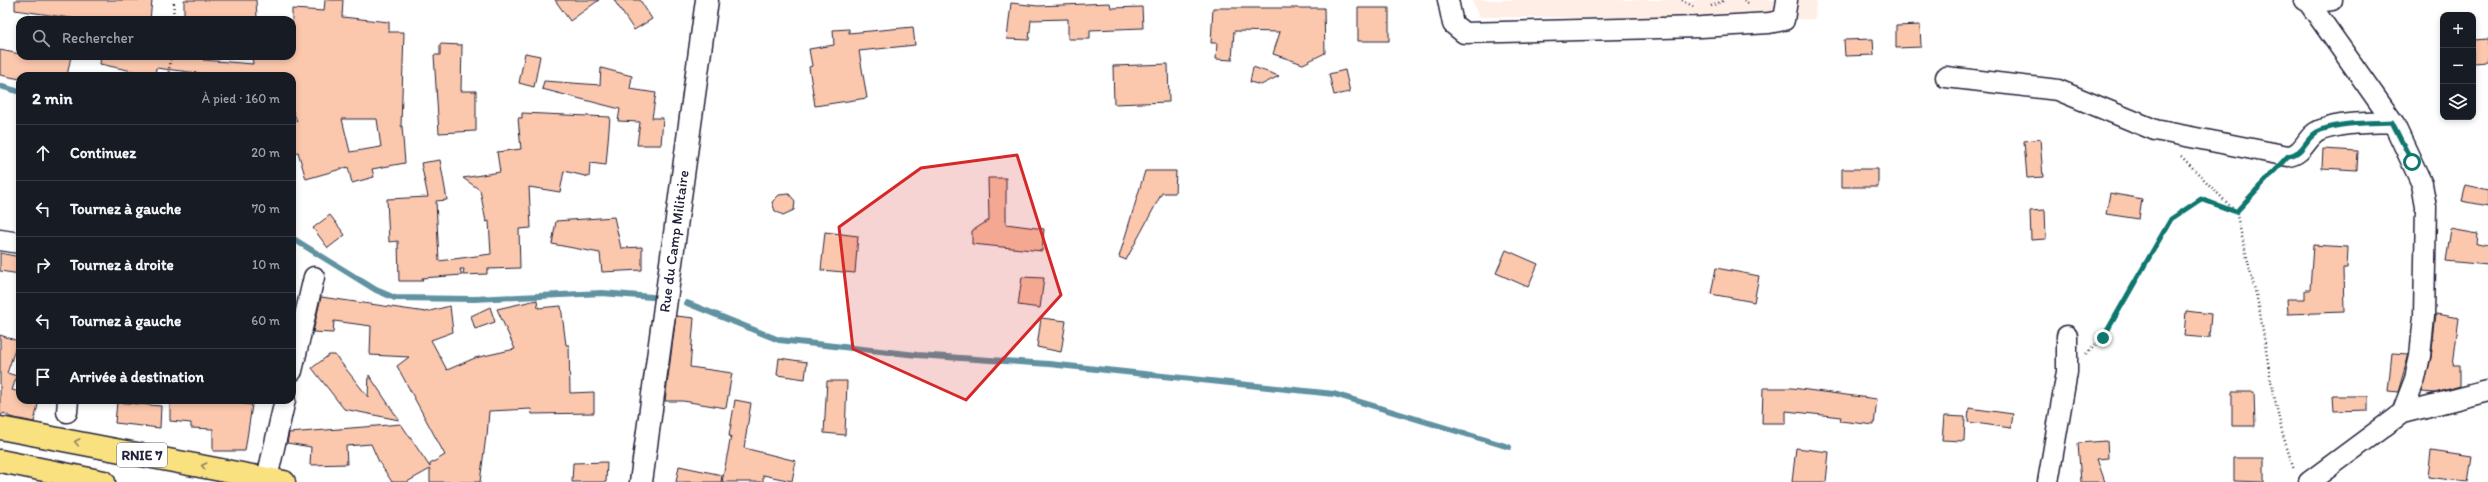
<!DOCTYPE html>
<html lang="fr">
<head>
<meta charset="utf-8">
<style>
	:root { --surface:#171b24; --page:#242831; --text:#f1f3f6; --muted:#9ea1a6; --line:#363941 }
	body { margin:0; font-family:Itim,sans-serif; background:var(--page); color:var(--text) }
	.controls { position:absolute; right:12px; top:12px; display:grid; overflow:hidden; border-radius:8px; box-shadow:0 2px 6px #0003 }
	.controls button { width:36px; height:36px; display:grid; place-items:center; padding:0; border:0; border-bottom:1px solid var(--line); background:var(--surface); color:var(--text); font:20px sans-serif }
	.stop { position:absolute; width:12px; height:12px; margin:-9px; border:3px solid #0f766e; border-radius:50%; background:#fff }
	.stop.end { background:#0f766e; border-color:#fff; box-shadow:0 1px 4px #0008 }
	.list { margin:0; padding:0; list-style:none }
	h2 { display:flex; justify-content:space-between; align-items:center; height:52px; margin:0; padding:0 16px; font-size:17px }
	h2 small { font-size:13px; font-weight:400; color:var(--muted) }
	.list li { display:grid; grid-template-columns:26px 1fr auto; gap:12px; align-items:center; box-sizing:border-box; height:56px; padding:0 16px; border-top:1px solid var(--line) }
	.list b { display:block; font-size:15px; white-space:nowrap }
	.list em { font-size:13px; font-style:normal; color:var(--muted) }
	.icon { flex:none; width:22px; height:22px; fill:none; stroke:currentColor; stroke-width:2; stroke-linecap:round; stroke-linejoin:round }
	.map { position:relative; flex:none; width:2488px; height:482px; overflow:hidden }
	.search { position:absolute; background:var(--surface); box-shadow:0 2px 6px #0003; left:16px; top:16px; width:280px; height:44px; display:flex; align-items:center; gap:10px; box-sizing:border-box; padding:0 14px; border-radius:12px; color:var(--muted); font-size:15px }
	.panel { position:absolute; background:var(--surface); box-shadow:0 2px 6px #0003; left:16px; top:72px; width:280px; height:332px; border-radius:12px }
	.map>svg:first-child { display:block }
</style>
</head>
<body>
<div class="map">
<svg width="2488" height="482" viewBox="0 0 2488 482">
	<rect width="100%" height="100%" fill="#fff"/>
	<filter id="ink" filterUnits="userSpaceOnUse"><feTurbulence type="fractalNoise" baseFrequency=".025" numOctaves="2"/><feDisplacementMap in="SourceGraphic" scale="8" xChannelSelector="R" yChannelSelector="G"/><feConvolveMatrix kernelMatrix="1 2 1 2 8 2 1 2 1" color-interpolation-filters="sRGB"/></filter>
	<g filter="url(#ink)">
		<path fill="#feeee6" d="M1472,0H1816L1815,19L1479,17Z"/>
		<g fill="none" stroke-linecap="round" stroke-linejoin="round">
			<path stroke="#6192a2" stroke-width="6" d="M0,86L20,92
				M292,238L376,290L395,298L474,299L602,293L652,297
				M687,303L779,340L917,355L1049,364L1334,394L1509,447"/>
		</g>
		<path fill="#fcc8ad" stroke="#22223b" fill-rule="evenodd" d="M15,0H152L150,20H84L15,10Z
			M184,0H256L257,18L184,19Z
			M325,0H343L342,17L389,22V32H404L401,126H402L405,163L372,169L374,177L352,183L348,167L306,179L298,152L292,155V123L297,121L292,109V76H223L156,68L155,76L100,64L101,56H204L203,60L253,64L252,56H292V9L324,11ZM342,119H377L381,147L350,152Z
			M555,0H599L570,21Z
			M614,0H640L652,19L634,30Z
			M1011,3L1038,6L1110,3L1111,8L1142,7L1143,28L1090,30V39H1068V19L1031,20L1029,40L1007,39Z
			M1213,8H1324L1325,53L1303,64L1273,54L1280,32L1234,31L1232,60L1216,59L1217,43H1211Z
			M1358,8H1389V41H1358Z
			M1920,25L1921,47L1896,48V26Z
			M913,27L915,45L859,51L867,98L815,106L809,67L812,66L809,49L834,45L833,30L849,29V33Z
			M1873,39L1874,55L1845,56L1844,40Z
			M2488,39V62L2473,63V40Z
			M440,44L462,45L461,91H476V131L439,133L434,55H440Z
			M0,50L20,54V56H71L67,76H45L26,72L25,76H20V79L0,75Z
			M525,53L540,56L534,87L519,83Z
			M1168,64L1169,102L1114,104L1113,66Z
			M1253,67L1279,76L1261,85L1250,82Z
			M601,68L632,76L630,89L656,93L652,118H663L661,145H637L640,122L618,121L620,109L542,89L544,81L600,85Z
			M1345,70L1350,92L1334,95L1329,74Z
			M522,113L610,117L606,165L590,163L589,177L564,171L560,192L529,187L531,228L519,229L520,268L487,269V274L463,275L464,269H460L462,275L422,278L423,281H399L398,241L389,242L387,199L428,197L421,163L440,160L447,200L436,201L439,261L491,254L489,221L486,222L480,190L463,178L500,172L497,152L521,149L518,118H522Z
			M2040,139L2043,177L2027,178L2024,141Z
			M2323,149L2358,151L2357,170L2322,168Z
			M1842,169H1878V187H1842Z
			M1145,171H1176L1175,193H1162L1126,260L1119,257Z
			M988,178H1006V224L1044,229L1042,251L972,244V231L989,220Z
			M2466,185L2488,190V206L2462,201Z
			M2110,193L2142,199L2139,219L2106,214Z
			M789,194L795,201L794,210L783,215L775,211L772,202L779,195Z
			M2045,210L2046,239L2031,240L2030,211Z
			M330,215L345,235L328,248L313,228Z
			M614,217L621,248L642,247V270L602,272L600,253L552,244L556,221Z
			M2451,229L2478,234L2477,244L2488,246V265L2446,261Z
			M825,232L858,236L855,273L821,270Z
			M2313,245L2348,247L2347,269H2343L2344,312L2288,314L2287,299H2305V290H2310Z
			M1506,250L1538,264L1528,287L1496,273Z
			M0,253L20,257V274L0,271Z
			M1716,268L1759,276L1754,302L1711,294Z
			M1022,277L1044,278L1040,308L1018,305Z
			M321,297L426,312L450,306L453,332L431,340L447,370L475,358L515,349L497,309L537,300L538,308L561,306L566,345H569L570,393L594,392V413L532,414L531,409L489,411L487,436H486L480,482H430V469L407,482H392L379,462L371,444L346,446L347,464L310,465L311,447L287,443L289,433L401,424L430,467V464L445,455L397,366L409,357L370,355L371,326L334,321L333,333L313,332Z
			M490,307L495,322L475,329L471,316Z
			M2186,311L2211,314L2209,338L2184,336Z
			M2436,314L2459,318L2453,365H2460V386L2435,393L2422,392L2431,358Z
			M676,316L694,318L690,367L732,373L726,408L683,401H665Z
			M1041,318L1066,321L1061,352L1037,347Z
			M0,335L18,341L7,373L17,376L12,390L20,392V400H39L34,422L10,417L4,413L0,416Z
			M2392,353L2409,354L2398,392L2388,391Z
			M329,355H335L368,397L369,375L399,420L344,409L312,368Z
			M779,358L807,362L805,379L777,375Z
			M827,381H847L845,435L824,433Z
			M1763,388H1792L1877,399L1874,425L1840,421L1841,417L1786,411V423H1762Z
			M2232,392H2254L2255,426H2232Z
			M2333,396H2368V410L2334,411Z
			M170,400H222L252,405L245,451H213V429L191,428V423L170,421Z
			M735,400L751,403L744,448L796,461L792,481L763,475V482H722L731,436H729Z
			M117,402L161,406L160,428L115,423Z
			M1969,408L2013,414L2011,428L1968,422Z
			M1944,416L1965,417L1964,441L1942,440Z
			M2107,441L2108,458L2097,459L2105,482H2081L2078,443Z
			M1796,448L1829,452L1826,482H1792Z
			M2431,451L2472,457L2468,482L2428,477Z
			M2234,458H2264V482L2234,481Z
			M607,462L606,482H572L573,463Z
			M679,466L722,475L721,482H676Z"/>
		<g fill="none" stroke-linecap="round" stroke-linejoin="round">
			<g stroke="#22223b" stroke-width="23">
				<path id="street" d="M1448,0L1453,24L1464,33L1701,27L1769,23L1784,20L1787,0
					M2304,0L2309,3L2393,122L2422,184L2426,207L2424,316L2420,356L2415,379L2402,413L2309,482
					M2309,3L2332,0
					M1946,77L2058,90L2155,130L2288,156C2305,154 2306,135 2321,130C2343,122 2369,123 2393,122
					M0,240L20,243
					M292,371L314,277
					M67,412L68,400
					M2402,413L2488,391
					M267,478L285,400
					M2048,482L2067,372V336"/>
			</g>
			<g stroke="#22223b" stroke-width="25">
				<g id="secondary">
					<path id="s1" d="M641,482L707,0"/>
				</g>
			</g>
			<g stroke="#22223b" stroke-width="25">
				<path id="primary" d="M0,428L284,482
					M0,461L104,482"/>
			</g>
			<path stroke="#22223b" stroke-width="2.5" stroke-dasharray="1 3" stroke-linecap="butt" d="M1682,0L1694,7
				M1744,0L1750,5
				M1711,6L1725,0
				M173,20L174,0
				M168,76L171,56
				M2181,156L2236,212L2259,307L2271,381L2282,432L2294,470
				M2086,354L2103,338L2171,219L2201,199L2236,212L2272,172"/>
			<use href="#street" stroke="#fff" stroke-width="20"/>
			<use href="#secondary" stroke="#fff" stroke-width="22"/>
			<use href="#primary" stroke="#fae180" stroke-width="22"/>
		</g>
		<defs><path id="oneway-chevron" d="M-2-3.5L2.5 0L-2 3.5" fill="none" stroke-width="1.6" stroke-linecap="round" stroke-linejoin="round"/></defs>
		<g stroke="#8e825e">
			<use href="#oneway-chevron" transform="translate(77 442) rotate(-169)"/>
			<use href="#oneway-chevron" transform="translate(204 466) rotate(-169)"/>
		</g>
	</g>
	<g fill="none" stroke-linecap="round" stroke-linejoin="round" filter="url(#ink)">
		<path stroke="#0f766e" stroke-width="5" d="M2103,338L2171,219L2201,199L2236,212L2288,156C2305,154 2306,135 2321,130C2343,122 2370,123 2392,122L2412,162"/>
	</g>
	<path fill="#d62828" fill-opacity="0.2" stroke="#d62828" stroke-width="3" stroke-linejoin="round" d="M1017,155L1061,295L966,400L853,349L839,227L921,168Z"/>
	<g text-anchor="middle" stroke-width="3" stroke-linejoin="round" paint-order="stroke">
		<rect fill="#fff" stroke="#646476" stroke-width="1" x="117" y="443" width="50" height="24" rx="3"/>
		<g font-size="14" font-weight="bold" fill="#22223b">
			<text x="142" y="460">RNIE 7</text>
		</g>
		<g font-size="15" fill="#22223b" stroke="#fff">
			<text dy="5" stroke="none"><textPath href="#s1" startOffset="243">Rue du Camp Militaire</textPath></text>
		</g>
	</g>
</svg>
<div class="controls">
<button>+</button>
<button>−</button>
<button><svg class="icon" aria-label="layers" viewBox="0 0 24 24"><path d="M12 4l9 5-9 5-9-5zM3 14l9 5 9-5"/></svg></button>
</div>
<div class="stop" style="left:2412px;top:162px"></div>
<div class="stop end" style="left:2103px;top:338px"></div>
<div class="search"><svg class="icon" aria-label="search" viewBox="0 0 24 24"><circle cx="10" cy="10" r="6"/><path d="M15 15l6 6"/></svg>Rechercher</div>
<section class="panel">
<h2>2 min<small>À pied · 160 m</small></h2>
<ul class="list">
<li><svg class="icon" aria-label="ahead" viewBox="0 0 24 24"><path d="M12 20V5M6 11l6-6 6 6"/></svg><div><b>Continuez</b></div><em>20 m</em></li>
<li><svg class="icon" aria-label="left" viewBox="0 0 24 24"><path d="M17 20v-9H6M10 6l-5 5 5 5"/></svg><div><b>Tournez à gauche</b></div><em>70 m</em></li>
<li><svg class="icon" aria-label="right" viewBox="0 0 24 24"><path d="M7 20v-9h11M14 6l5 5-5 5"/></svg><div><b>Tournez à droite</b></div><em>10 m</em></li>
<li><svg class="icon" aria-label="left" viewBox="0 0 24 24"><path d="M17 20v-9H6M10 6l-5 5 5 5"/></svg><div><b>Tournez à gauche</b></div><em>60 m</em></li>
<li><svg class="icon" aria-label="arrive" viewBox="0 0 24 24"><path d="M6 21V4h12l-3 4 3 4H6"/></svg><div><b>Arrivée à destination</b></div></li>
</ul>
</section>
</div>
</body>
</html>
